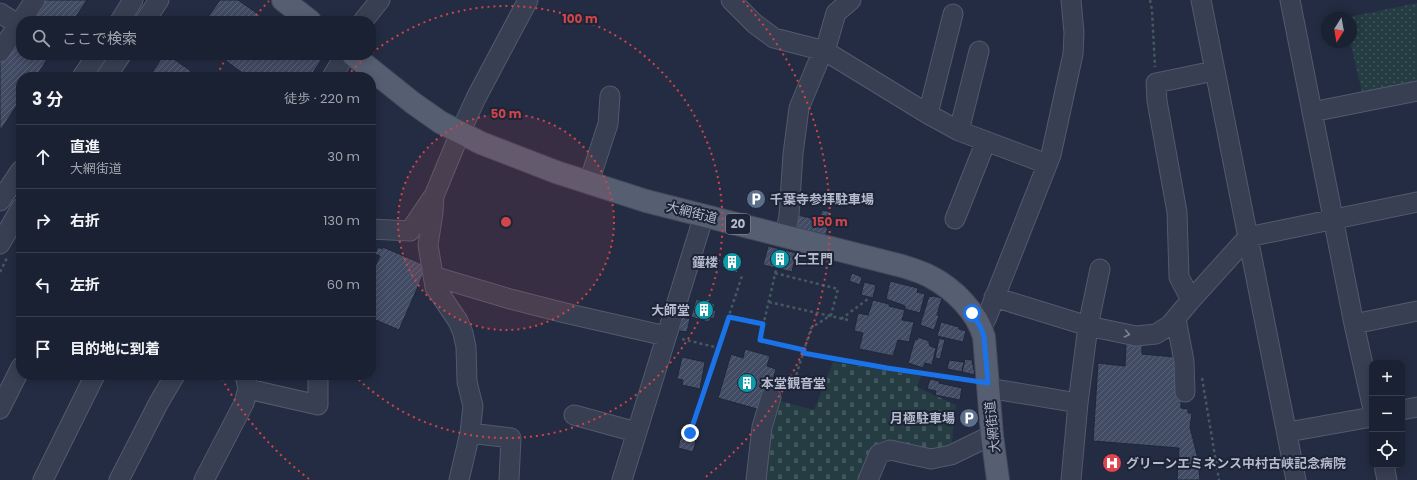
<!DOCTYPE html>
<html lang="ja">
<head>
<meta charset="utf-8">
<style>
	:root { --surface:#1a2132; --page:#23293a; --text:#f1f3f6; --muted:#9fa3ac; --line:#383e4d }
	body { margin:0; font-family:Poppins,"Noto Sans JP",sans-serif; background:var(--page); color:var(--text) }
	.controls { position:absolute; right:12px; bottom:12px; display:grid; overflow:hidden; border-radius:8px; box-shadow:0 2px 10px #0003 }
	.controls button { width:36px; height:36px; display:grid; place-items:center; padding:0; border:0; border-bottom:1px solid var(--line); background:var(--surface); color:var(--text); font:20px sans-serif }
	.compass { position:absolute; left:1321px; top:12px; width:36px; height:36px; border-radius:50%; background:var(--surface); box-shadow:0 2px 10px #0003; rotate:191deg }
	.stop { position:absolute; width:12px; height:12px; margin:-9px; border:3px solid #1a73e8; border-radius:50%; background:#fff }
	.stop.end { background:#1a73e8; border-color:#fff; box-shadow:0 1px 4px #0008 }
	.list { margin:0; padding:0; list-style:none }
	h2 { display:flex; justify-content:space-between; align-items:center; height:52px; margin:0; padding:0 16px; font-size:17px }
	h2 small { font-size:13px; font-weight:400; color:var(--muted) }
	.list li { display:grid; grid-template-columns:26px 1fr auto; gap:12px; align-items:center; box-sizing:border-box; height:64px; padding:0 16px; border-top:1px solid var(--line) }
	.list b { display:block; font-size:15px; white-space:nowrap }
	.list p { margin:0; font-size:13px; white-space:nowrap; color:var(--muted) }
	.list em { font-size:13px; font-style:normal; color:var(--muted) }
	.icon { flex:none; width:22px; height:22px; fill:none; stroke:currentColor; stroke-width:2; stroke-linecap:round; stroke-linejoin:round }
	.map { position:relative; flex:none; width:1417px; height:480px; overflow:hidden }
	.search { position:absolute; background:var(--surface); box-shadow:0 2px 10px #0003; left:16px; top:16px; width:360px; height:44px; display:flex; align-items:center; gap:10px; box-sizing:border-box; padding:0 14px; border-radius:16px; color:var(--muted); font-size:15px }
	.panel { position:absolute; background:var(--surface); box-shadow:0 2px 10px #0003; left:16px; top:72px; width:360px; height:308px; border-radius:16px }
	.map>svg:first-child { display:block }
</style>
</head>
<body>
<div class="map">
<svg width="1417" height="480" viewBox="0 0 1417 480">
	<defs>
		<pattern id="cemetery-stones" width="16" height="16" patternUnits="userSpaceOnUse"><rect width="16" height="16" fill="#253c43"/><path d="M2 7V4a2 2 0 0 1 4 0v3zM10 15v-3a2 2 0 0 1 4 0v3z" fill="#42565d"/></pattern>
		<pattern id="park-dots" width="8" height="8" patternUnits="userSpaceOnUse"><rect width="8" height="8" fill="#253c43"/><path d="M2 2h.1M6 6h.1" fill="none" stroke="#42565d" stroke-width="1.8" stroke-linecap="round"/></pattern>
		<pattern id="building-hatch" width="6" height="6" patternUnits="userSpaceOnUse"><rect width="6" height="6" fill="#424b64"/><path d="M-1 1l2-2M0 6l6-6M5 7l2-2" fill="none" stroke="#5b6379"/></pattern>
	</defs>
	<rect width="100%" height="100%" fill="#232c42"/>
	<path fill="url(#cemetery-stones)" d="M833,362L921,376L917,387L956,405L951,450L932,455L887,446L864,480H761L776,400L814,410Z"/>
	<path fill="url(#park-dots)" d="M1417,3V85L1363,96L1350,42L1351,18H1344Z"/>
	<path fill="url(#building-hatch)" stroke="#1f2639" d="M41,0H87L73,21H27Z
		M220,0H238L268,21H205Z
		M21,30V55H50L36,77H21V99L0,131V62Z
		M164,55H168L191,71L188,77H149Z
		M230,55H316L322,59L310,77H248L226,61Z
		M371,174L377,179L371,188Z
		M822,210L831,212L826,235L814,232V233L795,227L798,215L819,220Z
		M768,246L796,253L792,272L763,265Z
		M378,247L382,249L383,247L427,266L399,330L371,318V266L375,267L380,256L375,254Z
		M728,252L742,257L737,273L722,267Z
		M852,273L862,277L860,285L849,281Z
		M890,281L918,288L917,292L925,294L920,313L905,309V306L886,299Z
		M864,282L876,285L873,298L861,295Z
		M929,296L932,297L933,296L942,298L937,315L939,316L934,330L920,325Z
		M696,299L715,304L713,310L716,311L714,319L711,318L709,322L691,317Z
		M873,300L889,304V306L905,310L902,320L914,322L909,342L898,340L893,356L859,349L863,333L854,331L858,313L868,315Z
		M682,317L690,319L687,332L679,331Z
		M941,322L959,327V329L966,331L963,342L937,336Z
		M918,337L929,341V344H930V346L936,348L932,365L925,363L923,368L908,363L915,339L917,340Z
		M939,338L945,340L940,359L935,358Z
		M1126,344L1142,345V354L1175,357L1181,394V408L1188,409V413H1192L1190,427L1198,459L1200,480H1177L1179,448L1093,441L1098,363L1125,366Z
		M745,349L770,356L767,366L776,369L764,411L718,398L731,354L743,358Z
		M682,357L705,362L700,389L682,385L683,380L677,379Z
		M965,359L972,360L975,375L962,372Z
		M949,360L964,362L962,372L947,369Z
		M930,379L939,381V383L962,388L960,400L935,395L936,391L927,389Z
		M684,434L692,437L691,440L696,441L693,452L678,448L681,436L683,437Z"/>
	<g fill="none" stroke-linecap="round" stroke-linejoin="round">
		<g stroke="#535a6c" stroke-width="21">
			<path id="minor" d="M731,0L755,24L774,38L825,51L928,114L959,131L1047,164
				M1201,0L1296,480
				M1290,0L1354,324L1372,405
				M0,13L19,25
				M21,21L35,0
				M120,21L133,0
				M145,21L159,0
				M363,21L380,0
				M0,52L21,21
				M82,77L97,55
				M106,77L121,55
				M332,77L345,55
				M1312,112L1417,91
				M928,114L953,14
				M959,131L979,51
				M589,182L608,124L610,96
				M0,201L21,170
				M955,219L986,141
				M371,229L410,231L433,197
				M785,237L789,215L793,154L799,108L819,60L825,51L836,13L851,0
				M0,244L21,208
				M433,276L510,299L565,313L666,336
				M994,297L1088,326L1136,336L1156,334L1170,325L1191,300L1248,237L1417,202
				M1191,300L1179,277L1177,212L1157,101L1156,83L1214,71
				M1176,319L1184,361L1185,392
				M1354,324L1417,311
				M981,328L987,317L1051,155L1073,54L1074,33L1071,0
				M988,388L1078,403
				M248,389L318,405V375
				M0,409L21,367
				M1402,410L1417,407
				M574,415L636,432
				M1288,432L1372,417
				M470,433L511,438L509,480
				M1384,465L1387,480
				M43,480L95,375
				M119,480L158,404L175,375
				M204,480L244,403L248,389L245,375
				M459,480L470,433L473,406L467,382L466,347L463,333L458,321L435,287L428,245L433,213L434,196L460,133L476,98L528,0
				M622,480L704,215
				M756,480L762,427L771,397
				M868,480L879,454L890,450L931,459L951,455L992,435
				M1071,480L1078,403L1088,326L1100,269"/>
		</g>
		<g stroke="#42485b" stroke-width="24">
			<path id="major" d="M283,0L310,21
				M353,55L413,103L440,122L481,143L556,172L646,201L902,266C912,269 922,272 931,277C954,289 977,312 984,337L992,435L998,480"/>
		</g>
		<path stroke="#445960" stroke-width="2.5" stroke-dasharray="3 3" stroke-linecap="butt" d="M1150,0L1152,10L1155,67
			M780,253L760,339L804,350
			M0,272L7,258
			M775,273L838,289L831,315L811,328L795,379
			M769,302L848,320
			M729,317L763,324
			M841,319L868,299
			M682,339L719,348
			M803,353L887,368L971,381
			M1202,378L1219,480
			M690,433L742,276"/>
		<use href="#minor" stroke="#383f52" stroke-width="19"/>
		<use href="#major" stroke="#565e72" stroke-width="22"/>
	</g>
	<defs><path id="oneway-chevron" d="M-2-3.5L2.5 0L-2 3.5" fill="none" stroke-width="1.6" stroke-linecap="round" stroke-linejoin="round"/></defs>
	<use stroke="#7d8395" href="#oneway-chevron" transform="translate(1127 334) rotate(12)"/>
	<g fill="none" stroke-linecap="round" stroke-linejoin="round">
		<path stroke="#1a73e8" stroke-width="5" d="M690,433L729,317L763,324L760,340L804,350L803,353L887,368L988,383L984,337L981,328L972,313"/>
	</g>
	<circle cx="506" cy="222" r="108" fill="#cf4549" fill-opacity=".12"/>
	<g fill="none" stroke="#cf4549" stroke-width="2" stroke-dasharray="2 4">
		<circle cx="506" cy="222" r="108"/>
		<path d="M347 76A216 216 0 0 1 369 55M372 53A216 216 0 1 1 355 376"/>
		<path d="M309 479A324 324 0 0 1 221 377M217 75A324 324 0 0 1 228 55M252 20A324 324 0 0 1 269 1M743 1A324 324 0 0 1 703 479"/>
	</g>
	<defs>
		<g id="parking-disc" transform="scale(1)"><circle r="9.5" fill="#5c6f8a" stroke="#1d2437"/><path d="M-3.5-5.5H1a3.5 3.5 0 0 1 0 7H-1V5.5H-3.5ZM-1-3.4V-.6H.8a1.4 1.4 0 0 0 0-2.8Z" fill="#fff"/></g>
		<g id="building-disc" transform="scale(1)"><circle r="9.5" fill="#0f9aa8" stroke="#1d2437"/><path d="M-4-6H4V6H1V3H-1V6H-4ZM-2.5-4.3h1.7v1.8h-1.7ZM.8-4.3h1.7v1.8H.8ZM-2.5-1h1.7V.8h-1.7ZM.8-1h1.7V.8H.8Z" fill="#fff"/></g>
		<g id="hospital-disc" transform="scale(1)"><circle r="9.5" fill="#e0444e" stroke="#1d2437"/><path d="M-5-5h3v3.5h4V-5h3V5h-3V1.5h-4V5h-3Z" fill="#fff"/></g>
	</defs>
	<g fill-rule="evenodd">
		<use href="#parking-disc" x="756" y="199"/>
		<use href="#building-disc" x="780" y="259"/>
		<use href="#building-disc" x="732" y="262"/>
		<use href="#building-disc" x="704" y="310"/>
		<use href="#building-disc" x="747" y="383"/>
		<use href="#parking-disc" x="969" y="418"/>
		<use href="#hospital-disc" x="1112" y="463"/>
	</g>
	<g text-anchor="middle" stroke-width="4" stroke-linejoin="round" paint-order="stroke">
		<rect fill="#1d2437" stroke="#878d9f" stroke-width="1" x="726" y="214" width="24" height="20" rx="3"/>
		<g font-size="12" font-weight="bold" fill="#b5bacc">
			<text x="738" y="228">20</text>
		</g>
		<g font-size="13" font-weight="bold" fill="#b5bacc" stroke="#1d2437" text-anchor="start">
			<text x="770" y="204">千葉寺参拝駐車場</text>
			<text x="794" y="264">仁王門</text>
			<text x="718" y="267" text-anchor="end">鐘楼</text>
			<text x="690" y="315" text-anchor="end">大師堂</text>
			<text x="761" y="388">本堂観音堂</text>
			<text x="955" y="423" text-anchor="end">月極駐車場</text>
			<text x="1126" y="468">グリーンエミネンス中村古峡記念病院</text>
		</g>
		<g font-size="13" fill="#b5bacc" stroke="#1d2437">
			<text transform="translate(692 212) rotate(14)" y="5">大網街道</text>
			<text transform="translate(992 427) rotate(-96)" y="5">大網街道</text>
		</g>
	</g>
	<circle cx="506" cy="222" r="6" fill="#cf4549" stroke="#1d2437" stroke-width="2"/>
	<g font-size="12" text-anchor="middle" font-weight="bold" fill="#cf4549" stroke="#1d2437" stroke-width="4" stroke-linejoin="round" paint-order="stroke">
		<text x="580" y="23">100 m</text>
		<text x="506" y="118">50 m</text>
		<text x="830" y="226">150 m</text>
	</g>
</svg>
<div class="controls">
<button>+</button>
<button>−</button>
<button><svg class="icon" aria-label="locate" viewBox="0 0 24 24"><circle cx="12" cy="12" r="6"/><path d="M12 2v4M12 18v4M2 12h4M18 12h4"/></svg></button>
</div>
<svg class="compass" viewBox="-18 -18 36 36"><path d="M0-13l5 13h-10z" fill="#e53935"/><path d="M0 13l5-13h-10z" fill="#9fa3ac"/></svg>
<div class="stop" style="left:972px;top:313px"></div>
<div class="stop end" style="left:690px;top:433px"></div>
<div class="search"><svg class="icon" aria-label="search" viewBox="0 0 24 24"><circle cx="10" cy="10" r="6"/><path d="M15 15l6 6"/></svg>ここで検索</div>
<section class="panel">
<h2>3 分<small>徒歩 · 220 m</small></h2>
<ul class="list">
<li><svg class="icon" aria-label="ahead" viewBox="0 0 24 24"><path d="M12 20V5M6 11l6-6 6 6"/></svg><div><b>直進</b><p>大網街道</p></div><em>30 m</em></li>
<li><svg class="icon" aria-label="right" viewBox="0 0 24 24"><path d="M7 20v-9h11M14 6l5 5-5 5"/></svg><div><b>右折</b></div><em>130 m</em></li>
<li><svg class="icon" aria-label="left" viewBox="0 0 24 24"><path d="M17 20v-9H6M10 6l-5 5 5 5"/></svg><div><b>左折</b></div><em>60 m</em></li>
<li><svg class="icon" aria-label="arrive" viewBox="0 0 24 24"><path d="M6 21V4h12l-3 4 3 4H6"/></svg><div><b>目的地に到着</b></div></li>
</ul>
</section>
</div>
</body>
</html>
